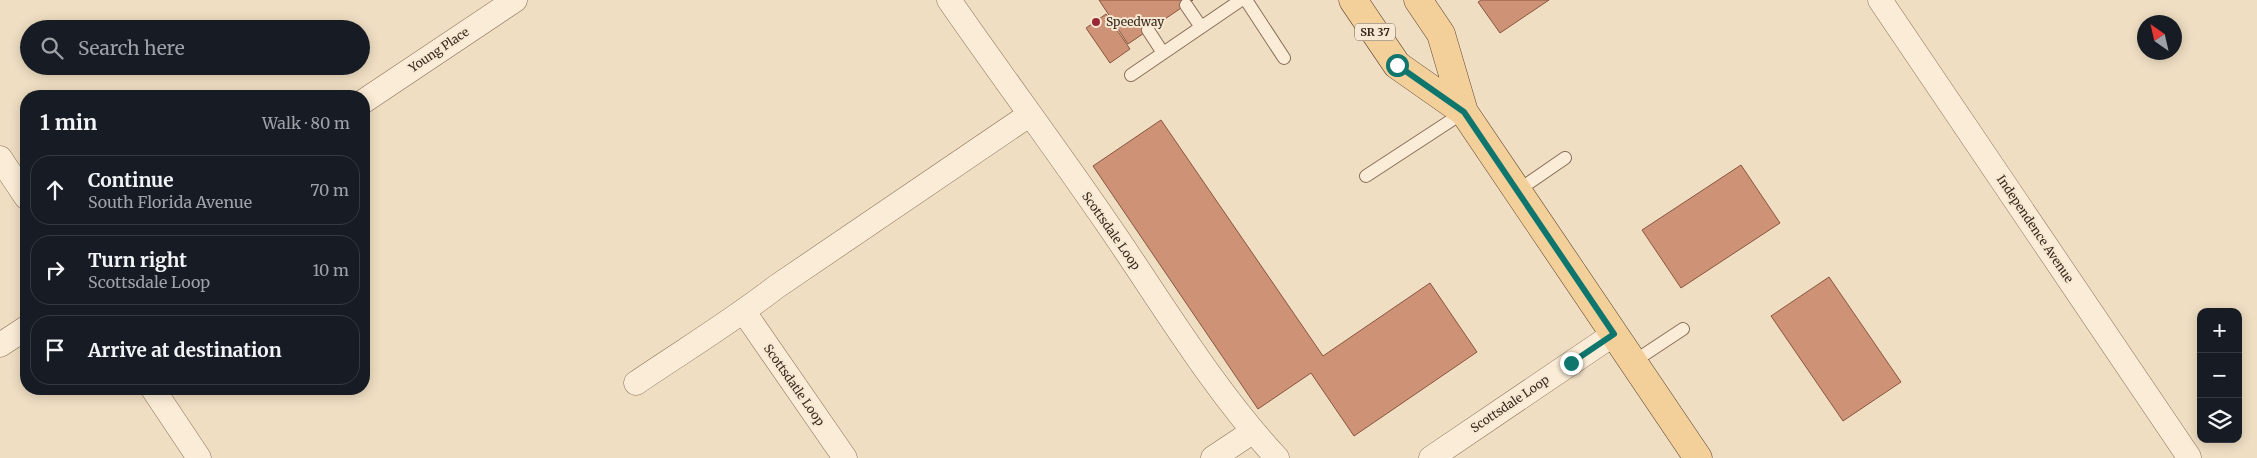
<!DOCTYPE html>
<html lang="en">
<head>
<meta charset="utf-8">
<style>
	:root { --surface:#171b24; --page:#20242c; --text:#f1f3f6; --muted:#9ea1a6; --line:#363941 }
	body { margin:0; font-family:Merriweather,serif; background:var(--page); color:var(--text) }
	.controls { position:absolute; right:15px; bottom:15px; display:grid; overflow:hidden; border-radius:10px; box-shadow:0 2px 12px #0003 }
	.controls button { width:45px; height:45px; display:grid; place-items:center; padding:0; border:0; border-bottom:1px solid var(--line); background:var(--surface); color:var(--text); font:25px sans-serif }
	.compass { position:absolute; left:2137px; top:15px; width:45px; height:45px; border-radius:50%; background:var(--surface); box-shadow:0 2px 12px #0003; rotate:326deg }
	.stop { position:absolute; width:15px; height:15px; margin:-11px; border:4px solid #0f766e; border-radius:50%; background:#fff }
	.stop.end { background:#0f766e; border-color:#fff; box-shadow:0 1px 5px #0008 }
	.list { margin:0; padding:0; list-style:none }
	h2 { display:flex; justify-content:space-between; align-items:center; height:65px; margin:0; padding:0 20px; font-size:21px }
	h2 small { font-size:16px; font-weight:400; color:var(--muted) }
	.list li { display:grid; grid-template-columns:32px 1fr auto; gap:15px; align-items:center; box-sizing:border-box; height:70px; margin:0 10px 10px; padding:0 10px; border:1px solid var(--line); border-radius:20px }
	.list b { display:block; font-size:19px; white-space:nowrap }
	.list p { margin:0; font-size:16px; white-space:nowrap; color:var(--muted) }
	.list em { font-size:16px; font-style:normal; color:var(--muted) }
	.icon { flex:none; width:28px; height:28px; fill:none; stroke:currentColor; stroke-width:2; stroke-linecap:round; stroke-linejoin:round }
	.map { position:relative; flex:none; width:2257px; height:458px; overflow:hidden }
	.search { position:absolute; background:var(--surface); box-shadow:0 2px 12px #0003; left:20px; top:20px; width:350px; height:55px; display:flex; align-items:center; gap:12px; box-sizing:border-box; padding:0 18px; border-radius:28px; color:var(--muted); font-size:19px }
	.panel { position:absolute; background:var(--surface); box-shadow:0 2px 12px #0003; left:20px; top:90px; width:350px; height:305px; border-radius:20px }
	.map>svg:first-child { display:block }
</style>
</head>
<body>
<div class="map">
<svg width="2257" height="458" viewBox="0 0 2257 458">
	<rect width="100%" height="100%" fill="#efdec2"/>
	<path fill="#ce9377" stroke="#89553e" d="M1099,0H1193L1128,44Z
		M1481,0H1549L1500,33L1478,2Z
		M1106,14L1130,49L1110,63L1086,28Z
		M1161,120L1323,356L1430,283L1477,352L1354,436L1311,373L1258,409L1093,166Z
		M1741,165L1780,223L1681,288L1642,230Z
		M1829,277L1901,382L1843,421L1771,316Z"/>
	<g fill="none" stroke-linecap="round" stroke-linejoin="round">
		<g stroke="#8a6e59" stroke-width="14">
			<path id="service" d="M1246,0L1284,58
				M1186,5L1201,27
				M1148,30L1163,53
				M1131,75L1241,0
				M1366,176L1464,112
				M1517,191L1565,158
				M1633,362L1683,329"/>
		</g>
		<g stroke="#8a6e59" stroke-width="25">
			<path id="minor" d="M949,0C1003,78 1060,154 1113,232C1165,308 1214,390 1277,458
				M1880,0L2189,457
				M364,101L515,0
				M0,158L26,197
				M744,312L845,458
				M0,345L26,328
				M636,383C683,351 731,322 776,287L1029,115
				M153,389L199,458
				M1213,458L1252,432
				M1431,458L1614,334"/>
		</g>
		<g stroke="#573d2d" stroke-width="29">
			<path id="primary" d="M1353,0L1397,65L1464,112
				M1418,0L1441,34L1464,112L1698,458"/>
		</g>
		<use href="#service" stroke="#faecd6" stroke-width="12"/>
		<use href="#minor" stroke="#faecd6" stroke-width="24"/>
		<use href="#primary" stroke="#f3cf99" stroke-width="28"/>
	</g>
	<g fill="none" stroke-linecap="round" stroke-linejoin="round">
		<path stroke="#0f766e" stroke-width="6" d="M1397,65L1464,112L1614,334L1571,363"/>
	</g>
	<circle fill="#9a2733" stroke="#f6e8d2" stroke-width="2" cx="1096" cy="22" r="5"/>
	<g text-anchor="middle" stroke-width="4" stroke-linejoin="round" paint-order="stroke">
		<rect fill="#f6e8d2" stroke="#726253" stroke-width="1" x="1355" y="23.5" width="40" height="17" rx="4"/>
		<g font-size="11" font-weight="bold" fill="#39281d">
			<text x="1375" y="36">SR 37</text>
		</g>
		<g font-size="12" fill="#39281d" stroke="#f6e8d2" text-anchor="start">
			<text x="1106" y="26">Speedway</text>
		</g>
		<g font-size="12" fill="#39281d" stroke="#f6e8d2">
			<text transform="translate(439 50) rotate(-34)" y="4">Young Place</text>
			<text transform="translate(2035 229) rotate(56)" y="4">Independence Avenue</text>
			<text transform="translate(1111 231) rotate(55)" y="4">Scottsdale Loop</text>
			<text transform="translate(794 385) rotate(55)" y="4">Scottsdatle Loop</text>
			<text transform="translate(1510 404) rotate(-34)" y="4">Scottsdale Loop</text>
		</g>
	</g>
</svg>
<div class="controls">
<button>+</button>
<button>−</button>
<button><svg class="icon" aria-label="layers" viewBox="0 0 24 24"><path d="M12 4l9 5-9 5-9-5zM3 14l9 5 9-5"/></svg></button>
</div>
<svg class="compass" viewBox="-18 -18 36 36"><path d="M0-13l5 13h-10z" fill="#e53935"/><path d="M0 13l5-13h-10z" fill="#9ea1a6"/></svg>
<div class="stop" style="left:1397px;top:65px"></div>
<div class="stop end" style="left:1571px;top:363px"></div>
<div class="search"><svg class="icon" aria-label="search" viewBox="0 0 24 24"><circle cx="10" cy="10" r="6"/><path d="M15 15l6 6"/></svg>Search here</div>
<section class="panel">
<h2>1 min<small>Walk · 80 m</small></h2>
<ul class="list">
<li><svg class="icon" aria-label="ahead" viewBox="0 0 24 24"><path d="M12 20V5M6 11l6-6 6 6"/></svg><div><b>Continue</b><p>South Florida Avenue</p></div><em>70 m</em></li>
<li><svg class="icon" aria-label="right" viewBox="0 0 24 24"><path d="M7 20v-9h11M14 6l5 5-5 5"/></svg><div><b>Turn right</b><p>Scottsdale Loop</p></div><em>10 m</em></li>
<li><svg class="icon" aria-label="arrive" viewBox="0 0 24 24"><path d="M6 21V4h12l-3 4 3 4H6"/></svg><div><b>Arrive at destination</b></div></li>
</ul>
</section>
</div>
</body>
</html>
